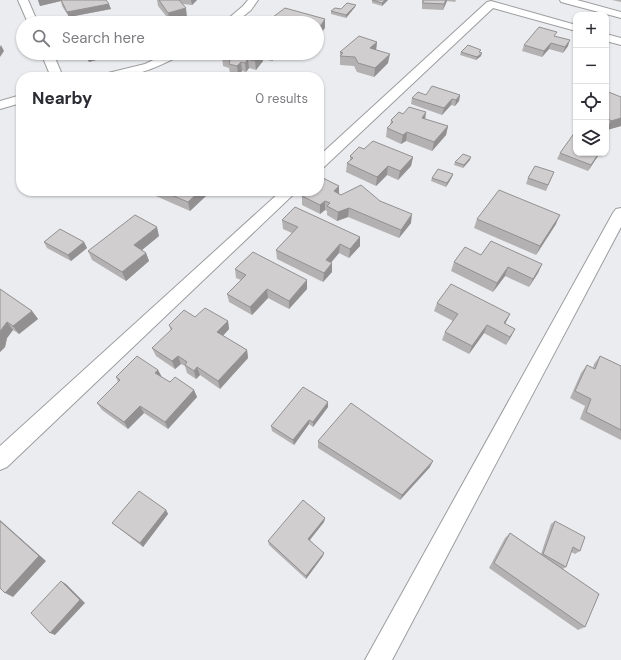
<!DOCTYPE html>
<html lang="en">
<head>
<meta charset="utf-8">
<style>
	:root { --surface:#fff; --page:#f7f7f7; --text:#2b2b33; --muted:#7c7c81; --line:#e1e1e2 }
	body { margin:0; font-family:"DM Sans",sans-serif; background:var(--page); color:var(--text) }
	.controls { position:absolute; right:12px; top:12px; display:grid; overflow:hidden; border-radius:8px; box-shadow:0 1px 3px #0004 }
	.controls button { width:36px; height:36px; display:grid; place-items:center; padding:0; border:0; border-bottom:1px solid var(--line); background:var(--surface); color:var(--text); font:20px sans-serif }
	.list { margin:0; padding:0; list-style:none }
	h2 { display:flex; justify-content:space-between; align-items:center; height:52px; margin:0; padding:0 16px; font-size:17px }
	h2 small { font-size:13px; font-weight:400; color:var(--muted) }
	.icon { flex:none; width:22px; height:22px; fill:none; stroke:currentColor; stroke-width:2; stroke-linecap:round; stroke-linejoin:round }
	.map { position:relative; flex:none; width:621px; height:660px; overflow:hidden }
	.search { position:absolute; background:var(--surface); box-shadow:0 1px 3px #0004; left:16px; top:16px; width:308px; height:44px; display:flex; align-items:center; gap:10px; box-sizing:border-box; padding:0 14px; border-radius:22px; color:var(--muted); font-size:15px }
	.panel { position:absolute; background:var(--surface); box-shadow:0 1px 3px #0004; left:16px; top:72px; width:308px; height:124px; border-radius:16px }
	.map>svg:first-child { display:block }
</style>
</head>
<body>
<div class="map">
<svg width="621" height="660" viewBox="0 0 621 660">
	<rect width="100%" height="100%" fill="#ebecef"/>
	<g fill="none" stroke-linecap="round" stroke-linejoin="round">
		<g stroke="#9c9d9f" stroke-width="2">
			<path id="minor" d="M18,0H28L38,23H28Z
				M248,0H258L251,10L235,23H223L243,6Z
				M560,0H577L621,12V18L561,2Z
				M491,1L576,25V31L493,8L324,167L319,169V156L487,2Z
				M606,34L621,38V45L606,41Z
				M41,53H53L63,77H51Z
				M168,53H183L181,55C152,70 135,77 102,77L104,74L145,64Z
				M21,95V103L0,109V101Z
				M281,191H297L7,467L0,470V446Z
				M621,208V227L392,660H365L613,213L616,209Z"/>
		</g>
		<use href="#minor" fill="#fff" fill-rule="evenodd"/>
	</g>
	<path fill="#b4b1b2" d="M38,0H106L111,9L69,17L62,6L61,1L40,6Z
		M157,0H197L192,5L182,4L187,17L170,21L158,6Z
		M372,0H388L382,6L372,3Z
		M422,0H456L455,2L447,1L443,10L422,9Z
		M612,0H621V2Z
		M356,5L355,7L346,18L331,14V11L341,9Z
		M555,36L568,46L563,53L549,49L542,57L522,51L524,45Z
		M377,42L376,50L388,63L374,77L357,72L354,66L340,65V52Z
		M461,52L481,53V56L476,60L460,55Z
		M83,53H121L89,62Z
		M226,53H278V55L272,61L263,59V61L256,70L249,68L246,72L242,71L238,75L230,73L229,68L223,66L222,57Z
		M606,91L621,126L607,130L606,129Z
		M426,95H460L459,101L455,106L451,105L442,115L411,104L412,98Z
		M403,114L425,119L448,126L446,135L432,151L406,141L401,144L386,137L387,128L390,125L391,120Z
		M364,149L413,157L411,166L398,180L387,175L376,186L346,172L347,163L350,161V156Z
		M560,153H600L588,171L557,159Z
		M470,160L463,168L454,165L455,162Z
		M554,172L546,191L526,184L528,178Z
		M453,174L452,177L446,187L431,181L432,178Z
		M339,186V194L341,195L380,201L411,223L399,238L348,217L337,221L327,215V211L325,210L320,214L302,205V196Z
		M148,191H206L207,195L190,211L149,193Z
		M477,219L556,224L536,255L474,228Z
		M282,220L360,237V246L349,258L339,253L331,263L332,272L323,282L277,259L276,250L292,233L283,229Z
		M159,236L142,250L146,253L149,261L126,281L92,260L88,251Z
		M44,242H84L87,248L71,261L47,248Z
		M454,262L542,264L538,273L529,287L505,276L493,292L451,271Z
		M235,269L307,280V289L289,309L268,298L252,315L229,302L227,294L241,280L236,278Z
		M0,289L32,311L38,319L19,334L13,330L7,338L5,347L0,352Z
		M437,303L510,314L505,324L515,329L506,345L484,333L469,354L442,340L445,332L453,321L434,311Z
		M195,317L228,321L229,329L223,336L247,350L248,358L220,389L200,375L196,379L187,373L185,366L181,364L175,369L156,356L152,348L171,331L169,325Z
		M600,356L621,366V440L580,419L585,406L570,398L581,373L587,365L593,368L594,364Z
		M158,370L161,377L170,382L194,390L197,397L168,429L144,413L128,429L102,410L97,403L118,382L116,377Z
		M328,407L313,427L309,424L294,445L272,431L271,426Z
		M318,441L430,467L400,500L318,448Z
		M166,510L168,514L143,547L116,526L112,523Z
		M325,518L324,522L310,540L323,556L306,579L269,545L268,541Z
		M555,521L580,551L575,554L571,552L566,567L563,569L585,627L578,630L489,568L505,538L510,533L541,554L551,524Z"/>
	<path fill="#929091" d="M38,0H61V1L40,6Z
		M191,0H197L192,5Z
		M385,0H388L382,6V3Z
		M446,0H447V1L443,10L444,4Z
		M109,4L111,9L69,17L67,12Z
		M356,5L355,7L346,18V15Z
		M186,8L187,17L170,21L168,13Z
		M325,19V28L317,39V31Z
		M570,40L568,46L563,53L565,47Z
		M377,42L376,50L370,48Z
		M551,43L549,49L542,57L544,51Z
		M1,45L4,51L0,57V47Z
		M97,53H121L89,62L87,56Z
		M263,53V61L256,70L255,61Z
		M271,53H278V55L272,61Z
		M482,53L481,56L476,60L477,57Z
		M390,54L388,63L374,77L375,68Z
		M248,59L249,68L246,72L245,63Z
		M241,62L242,71L238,75L237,66Z
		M460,95L459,101L455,106L456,100Z
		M452,99L451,105L442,115L444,108Z
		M426,112L425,121L422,118Z
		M621,118V126L607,130L611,121Z
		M448,126L446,135L432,151L434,142Z
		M407,132L406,141L401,144L403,135Z
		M599,153H600L588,171L591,165Z
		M413,157L411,166L398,180L400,171Z
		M471,157L470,160L463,168L464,165Z
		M388,166L387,175L376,186L377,177Z
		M453,174L452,177L446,187L447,183Z
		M339,186V195L334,191Z
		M199,191H206L207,195L190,211L188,202Z
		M325,201V210L320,214V205Z
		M349,208L348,217L337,221L338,212Z
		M412,214L411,223L399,238L401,230Z
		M560,215L556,224L536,255L540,246Z
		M157,227L159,236L137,254L134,245Z
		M360,237V246L349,258L350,249Z
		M84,242L87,248L71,261L68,255Z
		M340,244L339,253L325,269L326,260Z
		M146,253L149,261L126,281L122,272Z
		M332,263V272L323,282L324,273Z
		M542,264L538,273L529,287L533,279Z
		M508,267L505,276L493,292L497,283Z
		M307,280V289L289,309V301Z
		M267,289L268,298L252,315L250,307Z
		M32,311L38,319L19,334L13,326Z
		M510,314L506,322L500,331L504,323Z
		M228,321L229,329L219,340L217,332Z
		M7,322L13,330L7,338L5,347L0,352V334L1,330Z
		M487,325L484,333L469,354L472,346Z
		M515,329L511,337L506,345L510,337Z
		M247,350L248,358L220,389L218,381Z
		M178,356L181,364L175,369L172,361Z
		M197,367L200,375L196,379L194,371Z
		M158,370L162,377L155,373Z
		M194,390L197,397L168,429L165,422Z
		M328,402V407L313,427V422Z
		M140,406L144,413L128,429L124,422Z
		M309,420V424L294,445L293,440Z
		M433,461L430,467L400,500L402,495Z
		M166,510L168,514L143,547L140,543Z
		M325,518L324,522L308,542V539Z
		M0,520L46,561L13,597L5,593Z
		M324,553L323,556L306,579V576Z
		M61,581L66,584L85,603L55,635L50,633Z"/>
	<path fill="#d1cecf" stroke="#929091" d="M61,0H106L109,4L67,12Z
		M159,0H179L186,8L168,13Z
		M372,0H385L382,3Z
		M423,0H446L444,4L423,3Z
		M347,3L356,5L346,15L331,11L335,8L341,9Z
		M285,8L325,19L317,31V23H265Z
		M539,27L557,32L554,36L570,40L565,47L551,43L544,51L524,45Z
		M359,36L377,42L370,48L390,54L375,68L358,63L355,57L340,56L343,53L340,52Z
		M468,45L481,50L479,52L482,53L477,57L461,52Z
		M85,53H97L87,56Z
		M226,53H262L255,61L248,59L245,63L241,62L237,66L229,64L230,60L222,57Z
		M432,86L460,95L456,100L452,99L444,108L412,98L418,92L426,95Z
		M606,91L621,97V118L611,121L606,116Z
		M409,107L426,112L422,118L448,126L434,142L407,132L403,135L387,128L393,122L391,120L399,112L403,114Z
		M575,132H576V153H599L591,165L560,153Z
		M373,141L413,157L400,171L388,166L377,177L347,163L353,158L350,156L359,147L364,149Z
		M463,154L471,157L464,165L455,162Z
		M535,166L554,172L548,185L528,178Z
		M438,169L453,174L447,183L432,178Z
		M323,178L339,186L334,191L341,195L361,185L380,201L412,214L401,230L349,208L338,212L327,206L330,203L325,201L320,205L302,196L308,191H319V181Z
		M499,190L560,215L540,246L477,219Z
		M162,191H200L188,202Z
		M295,207L360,237L350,249L340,244L326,260L332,263L324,273L276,250L298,227L282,220Z
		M135,215L157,227L134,245L146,253L122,272L88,251Z
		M60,229L84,242L68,255L44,242Z
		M491,241L542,264L533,279L508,267L497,283L454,262L465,247L481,255Z
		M253,252L307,280L289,301L267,289L250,307L227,294L246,275L235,269Z
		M451,284L510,314L504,323L515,329L510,337L487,325L472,346L445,332L458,314L437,303Z
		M0,289L32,311L13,326L7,322L1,330L0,334Z
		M205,308L228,321L217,332L247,350L218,381L197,367L194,371L185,365L187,362L178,356L172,361L152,348L172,329L169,325L184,310L195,317Z
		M137,356L158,370L155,373L170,382L175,377L194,390L165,422L140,406L124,422L97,403L120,380L116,377Z
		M600,356L621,366V430L586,412L591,399L575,391L587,365L595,369Z
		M303,387L328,402L313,422L309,420L293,440L271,426Z
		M351,403L433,461L402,495L318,441Z
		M139,491L166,510L140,543L112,523Z
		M303,500L325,518L308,539L324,553L306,576L268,541Z
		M0,521L39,556L5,593L0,588Z
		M555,521L585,537L580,551L573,547L566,567L543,554Z
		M510,533L599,594L585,627L494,563Z
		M61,581L80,600L50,633L31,613Z"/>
</svg>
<div class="controls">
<button>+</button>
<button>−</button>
<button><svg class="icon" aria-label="locate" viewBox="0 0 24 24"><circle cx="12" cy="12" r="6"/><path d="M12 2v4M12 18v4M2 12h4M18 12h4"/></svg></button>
<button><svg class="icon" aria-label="layers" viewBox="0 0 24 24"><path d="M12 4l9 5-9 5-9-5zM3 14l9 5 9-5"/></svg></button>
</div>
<div class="search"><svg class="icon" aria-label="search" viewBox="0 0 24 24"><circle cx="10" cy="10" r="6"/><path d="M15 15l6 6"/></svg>Search here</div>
<section class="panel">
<h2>Nearby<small>0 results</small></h2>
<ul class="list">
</ul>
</section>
</div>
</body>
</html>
